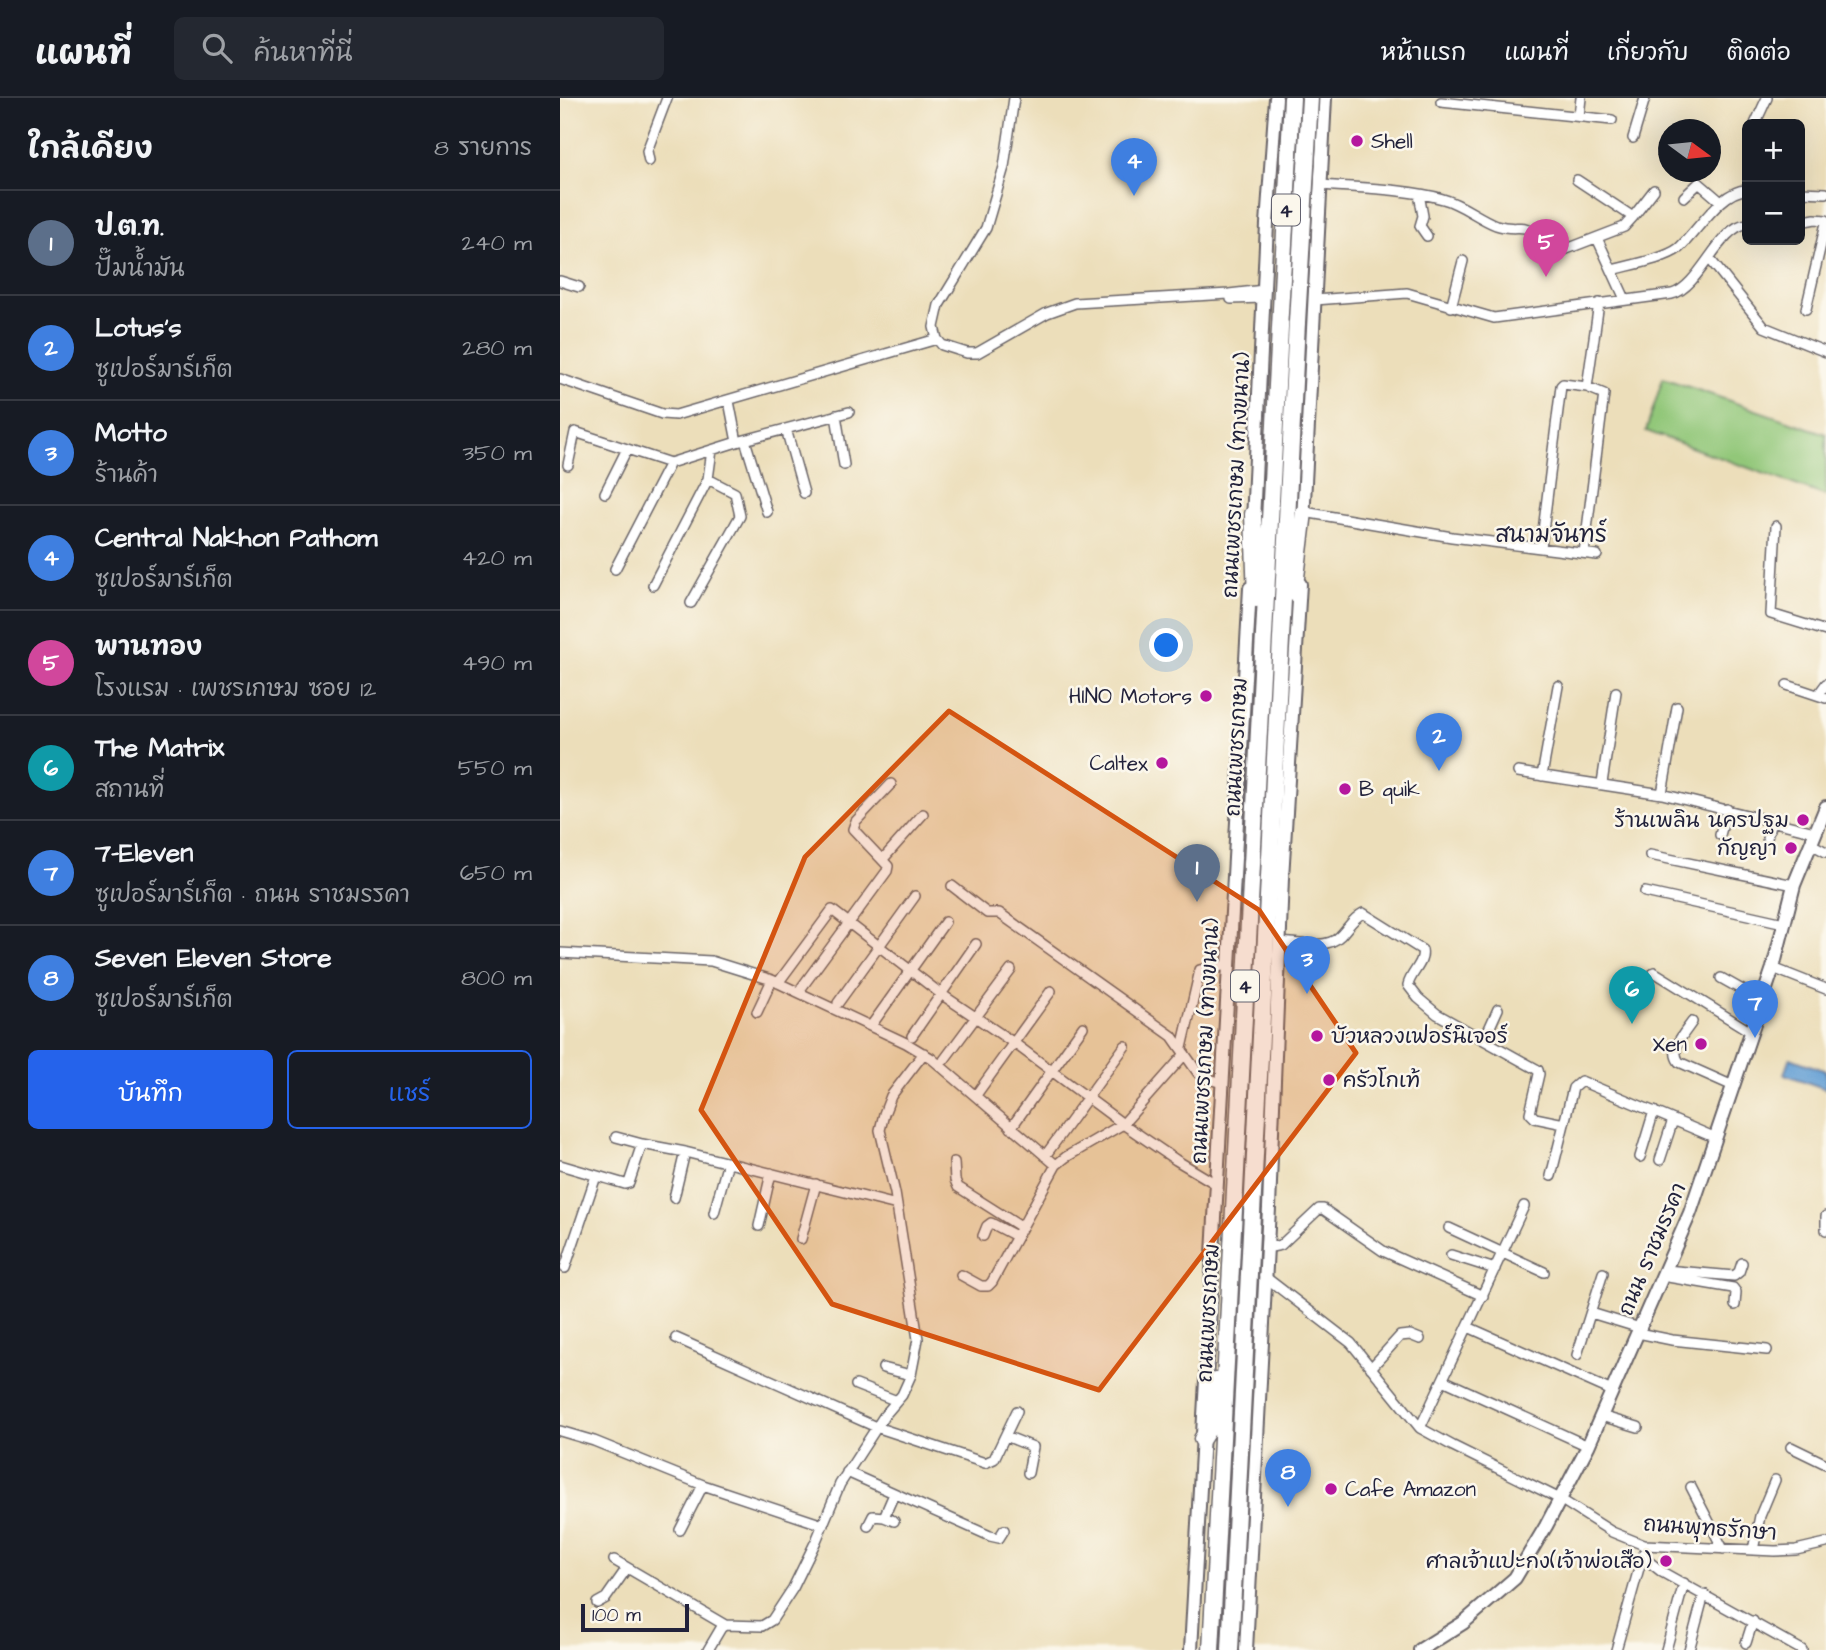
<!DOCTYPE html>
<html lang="th">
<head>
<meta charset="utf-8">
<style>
	:root { --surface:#171b24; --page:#242831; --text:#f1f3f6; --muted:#9ea1a6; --line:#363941; --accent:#2563eb }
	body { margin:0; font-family:"Architects Daughter","Playpen Sans Thai",sans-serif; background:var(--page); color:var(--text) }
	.controls { position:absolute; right:21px; top:21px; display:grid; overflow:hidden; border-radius:10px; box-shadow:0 7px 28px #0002 }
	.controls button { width:63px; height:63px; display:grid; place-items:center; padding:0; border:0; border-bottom:2px solid var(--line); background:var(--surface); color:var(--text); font:35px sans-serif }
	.compass { position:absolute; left:1098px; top:21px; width:63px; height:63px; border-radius:50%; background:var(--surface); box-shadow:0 7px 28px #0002; rotate:105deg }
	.scale { position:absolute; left:21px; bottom:18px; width:108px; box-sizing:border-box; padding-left:7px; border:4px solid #22223b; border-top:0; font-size:19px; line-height:24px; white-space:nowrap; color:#22223b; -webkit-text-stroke:5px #fbf7ec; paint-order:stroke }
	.you { position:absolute; left:607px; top:548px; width:24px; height:24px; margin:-18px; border:5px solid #fff; border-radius:50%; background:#1a73e8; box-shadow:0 0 0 10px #1a73e833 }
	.badge { display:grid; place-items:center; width:46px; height:46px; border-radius:50%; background:var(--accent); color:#fff; font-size:23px; font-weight:700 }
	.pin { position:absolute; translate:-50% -58px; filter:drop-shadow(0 2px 4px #0008) }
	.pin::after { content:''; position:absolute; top:37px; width:24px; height:21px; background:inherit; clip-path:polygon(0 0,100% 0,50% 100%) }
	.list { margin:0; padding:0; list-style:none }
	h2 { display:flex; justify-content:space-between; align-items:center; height:91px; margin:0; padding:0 28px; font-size:30px }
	h2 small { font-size:23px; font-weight:400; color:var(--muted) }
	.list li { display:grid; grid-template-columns:46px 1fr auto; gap:21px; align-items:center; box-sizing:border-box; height:105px; padding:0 28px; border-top:2px solid var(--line) }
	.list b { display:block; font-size:26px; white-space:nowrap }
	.list p { margin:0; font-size:23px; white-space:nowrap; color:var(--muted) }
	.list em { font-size:23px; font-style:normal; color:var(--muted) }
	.actions { display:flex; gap:14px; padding:21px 28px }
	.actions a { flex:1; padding:16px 0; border:2px solid var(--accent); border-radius:10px; text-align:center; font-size:24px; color:var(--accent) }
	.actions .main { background:var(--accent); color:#fff }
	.icon { flex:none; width:38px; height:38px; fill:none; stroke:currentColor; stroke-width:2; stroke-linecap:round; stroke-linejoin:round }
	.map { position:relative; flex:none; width:1266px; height:1552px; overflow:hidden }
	header { display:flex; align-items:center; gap:42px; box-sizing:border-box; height:98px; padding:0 35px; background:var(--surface); border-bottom:2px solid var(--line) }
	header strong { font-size:33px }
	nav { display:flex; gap:38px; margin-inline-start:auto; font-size:24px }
	.search { width:490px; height:63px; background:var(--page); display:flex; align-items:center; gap:18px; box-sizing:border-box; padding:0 24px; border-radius:10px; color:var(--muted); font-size:26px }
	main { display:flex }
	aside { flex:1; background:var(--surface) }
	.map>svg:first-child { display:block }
</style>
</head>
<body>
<header>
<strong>แผนที่</strong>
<div class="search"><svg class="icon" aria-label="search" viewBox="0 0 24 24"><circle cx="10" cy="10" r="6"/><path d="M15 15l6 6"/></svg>ค้นหาที่นี่</div>
<nav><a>หน้าแรก</a><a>แผนที่</a><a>เกี่ยวกับ</a><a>ติดต่อ</a></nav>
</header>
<main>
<aside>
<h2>ใกล้เคียง<small>8 รายการ</small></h2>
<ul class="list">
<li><span class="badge" style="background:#5c6f8a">1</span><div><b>ป.ต.ท.</b><p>ปั๊มน้ำมัน</p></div><em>240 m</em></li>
<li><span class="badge" style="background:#3f7fe0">2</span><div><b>Lotus's</b><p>ซูเปอร์มาร์เก็ต</p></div><em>280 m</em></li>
<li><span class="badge" style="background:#3f7fe0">3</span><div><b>Motto</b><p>ร้านค้า</p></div><em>350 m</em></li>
<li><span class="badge" style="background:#3f7fe0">4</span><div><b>Central Nakhon Pathom</b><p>ซูเปอร์มาร์เก็ต</p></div><em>420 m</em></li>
<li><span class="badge" style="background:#d1479c">5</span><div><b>พานทอง</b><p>โรงแรม · เพชรเกษม ซอย 12</p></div><em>490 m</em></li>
<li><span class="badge" style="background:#0f9aa8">6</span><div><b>The Matrix</b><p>สถานที่</p></div><em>550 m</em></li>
<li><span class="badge" style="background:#3f7fe0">7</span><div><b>7-Eleven</b><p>ซูเปอร์มาร์เก็ต · ถนน ราชมรรคา</p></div><em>650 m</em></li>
<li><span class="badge" style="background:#3f7fe0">8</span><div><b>Seven Eleven Store</b><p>ซูเปอร์มาร์เก็ต</p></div><em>800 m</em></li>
</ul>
<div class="actions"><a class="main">บันทึก</a><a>แชร์</a></div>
</aside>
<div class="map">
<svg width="1266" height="1552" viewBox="0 0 1266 1552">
	<rect width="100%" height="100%" fill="#fbf7ec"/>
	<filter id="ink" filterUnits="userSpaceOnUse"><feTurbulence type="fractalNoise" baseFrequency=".0143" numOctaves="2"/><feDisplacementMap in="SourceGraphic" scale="14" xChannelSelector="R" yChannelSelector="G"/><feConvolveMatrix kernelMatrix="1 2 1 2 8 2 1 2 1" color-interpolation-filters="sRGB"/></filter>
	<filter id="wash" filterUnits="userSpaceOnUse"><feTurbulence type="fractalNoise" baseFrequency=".00686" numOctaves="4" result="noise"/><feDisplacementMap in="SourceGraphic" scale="28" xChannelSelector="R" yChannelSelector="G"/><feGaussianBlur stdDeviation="1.57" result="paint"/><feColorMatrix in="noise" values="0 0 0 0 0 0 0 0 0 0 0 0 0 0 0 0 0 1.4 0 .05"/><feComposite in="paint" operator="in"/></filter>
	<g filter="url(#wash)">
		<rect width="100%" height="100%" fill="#ecdeba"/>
		<path fill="#92c779" stroke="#5a745a" stroke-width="2" d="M1103,280L1266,336V398L1086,333Z"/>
		<path fill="#639fd4" stroke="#426088" stroke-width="2" d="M1230,960L1266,973V991L1224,976Z"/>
	</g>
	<g filter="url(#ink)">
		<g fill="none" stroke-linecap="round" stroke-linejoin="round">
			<g stroke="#696467" stroke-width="12">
				<path id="street" d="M454,0L444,69L426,130L379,207L374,229L377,241L382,247L407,255H417L487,215L515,205L669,196L704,192
					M881,4L1052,22
					M1019,18L1021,0
					M1195,26L1207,0
					M1073,40L1085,0
					M89,63L87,53L107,0
					M1017,82L1073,119L1094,92
					M760,87C797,90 849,91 883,101C902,106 918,120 936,127C963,136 969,116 979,155L986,159L1064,129L1073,119
					M1240,94L1266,95
					M859,96L863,118L860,128L867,138
					M1124,99L1139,85L1161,104
					M1240,124L1255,121L1266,122
					M1037,140L1065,201
					M1149,160L1204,229L1266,254
					M1052,172C1070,167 1105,161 1119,150C1137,134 1162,91 1187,92
					M0,183L19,189
					M671,201L704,200
					M755,202L847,195L934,220L1112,196C1140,189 1159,128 1187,126
					M891,209L903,163
					M1246,211L1266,125
					M0,281L102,316L116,317L377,241
					M1027,289L1039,205
					M169,303L177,344L289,314
					M276,317L284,367
					M226,331L244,395
					M185,342L207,414
					M8,367L15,334L110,365L177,344
					M45,395L67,351
					M744,414L892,439L1037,457
					M1216,428L1211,516L1266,533
					M981,449L1001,288L1003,286L1027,289L1044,296L1024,455
					M55,471L110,365
					M93,487L148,381
					M131,505L180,418L175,395L148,381L152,352
					M1227,587L1266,600
					M1258,597L1266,586
					M958,674L1102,696L1255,734
					M982,678L998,588
					M1042,685L1056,594
					M1102,696L1117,609
					M1160,737L1167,711
					M1207,740L1211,723
					M1251,746L1266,754
					M1090,757L1234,787
					M323,761L363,716
					M392,788L427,815H439L612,938L638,975L643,979L662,985
					M1085,794L1224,825
					M720,844C737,845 767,852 780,838C788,830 793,820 803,815L862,852C865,865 851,874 848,887L858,900L877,916L978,972L979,976L970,1015L975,1020L1004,1026
					M0,855L151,863L212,882L346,945L371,960L496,1067L506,1059L563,1026L625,956
					M1213,870L1266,891
					M1094,874L1191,934
					M1161,880L1202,903
					M218,885L272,812L381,896L454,945L563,1026L616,1062L656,1086
					M242,889L327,773L328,768L293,731L296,723L331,686
					M278,905L355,798
					M197,914L212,882
					M1132,924C1124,936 1109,950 1119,964L1173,988
					M313,925L385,824
					M352,938L416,846
					M924,942L938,911
					M622,950L640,872L668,867
					M384,962L451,872
					M416,997L491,893
					M451,1030L523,929
					M56,1039L82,1046
					M485,1058L565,948
					M1080,1059L1094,1013
					M1100,1062L1113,1022
					M394,1064L395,1082L398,1089L461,1129
					M0,1067L65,1086L69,1085L82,1046L125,1054L337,1107
					M991,1078L1013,990L1021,983L1156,1040
					M114,1100L125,1054
					M154,1115L168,1064
					M1266,1118V1132
					M199,1128L211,1075
					M889,1130L984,1174
					M423,1138L427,1128L431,1125L456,1138
					M241,1141L256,1086
					M706,1150L721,1147L759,1111H763L823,1153L923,1198
					M891,1157L935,1171
					M5,1170L36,1078
					M1105,1172L1174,1178L1179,1174L1182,1165
					M401,1177L421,1188H428L432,1184L496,1067
					M704,1178L791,1245L860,1330L893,1348L1000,1401L1052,1434L1084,1447L1215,1453L1236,1452L1266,1445
					M1102,1178L1173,1190L1176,1194L1175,1207
					M1031,1215L1080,1230
					M908,1229L1052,1293
					M1078,1235L1112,1242L1207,1252
					M116,1240L316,1329L425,1365L434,1361L457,1313
					M1017,1257L1043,1175
					M323,1270L351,1277
					M811,1270L840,1238L850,1237L860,1241
					M883,1282L1028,1348
					M296,1287L337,1303
					M1041,1318L1078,1329
					M860,1330L964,1108
					M0,1333L34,1343L143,1387L263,1427
					M446,1338L473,1349L468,1375
					M1231,1349L1266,1366
					M287,1374L430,1438L439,1440L444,1432
					M1131,1389L1163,1451
					M324,1419L334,1423
					M308,1428L313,1418L324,1419L334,1396
					M120,1432L143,1387
					M1193,1452L1200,1418L1215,1382
					M1083,1459L1102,1474L1242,1552
					M54,1462L165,1527
					M37,1505L46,1500L67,1470
					M1186,1545L1193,1523
					M148,1552L161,1530L165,1527L202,1528L212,1522L233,1490L256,1443L280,1386L324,1318L342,1297L351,1277L358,1241L335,1095L320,1032L324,1016L331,998L364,955
					M1056,1552L1083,1456
					M1106,1552L1124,1485
					M1129,1552L1144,1496"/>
			</g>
			<g stroke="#696467" stroke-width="16">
				<path id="secondary" d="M693,423L707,126L716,0
					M743,423L765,0
					M631,1552L690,490
					M686,1552L709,1110L722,780L740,486
					M860,1552L903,1525L955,1480L986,1428L1028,1348L1130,1115L1213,870L1234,787L1266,709"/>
			</g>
			<g stroke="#696467" stroke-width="19">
				<path id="highway" d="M693,416L696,501
					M734,495L744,414
					M642,1341L649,1330L656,1283
					M651,1552L732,0
					M670,1552L737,224"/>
			</g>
			<use href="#street" stroke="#fff" stroke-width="9"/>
			<use href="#secondary" stroke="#fff" stroke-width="12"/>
			<use href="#highway" stroke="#fff" stroke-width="16"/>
			<g stroke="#696467" stroke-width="19" stroke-linecap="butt">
				<path id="highway-bridge" d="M737,224L750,0"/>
			</g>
			<use href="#highway-bridge" stroke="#fff" stroke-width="16"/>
		</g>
	</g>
	<path fill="#d45411" fill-opacity="0.2" stroke="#d45411" stroke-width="5" stroke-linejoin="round" d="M389,613L699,812L796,955L539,1292L272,1206L141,1012L245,759Z"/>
	<g fill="#b5179e" stroke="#fbf7ec" stroke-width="2.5">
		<circle cx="797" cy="43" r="7"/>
		<circle cx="646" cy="598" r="7"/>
		<circle cx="602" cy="665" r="7"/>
		<circle cx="785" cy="691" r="7"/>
		<circle cx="1243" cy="722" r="7"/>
		<circle cx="1231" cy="750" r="7"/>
		<circle cx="757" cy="938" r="7"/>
		<circle cx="1141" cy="946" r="7"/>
		<circle cx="769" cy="982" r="7"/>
		<circle cx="771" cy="1391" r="7"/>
		<circle cx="1106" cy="1463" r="7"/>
	</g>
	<g text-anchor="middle" stroke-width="5" stroke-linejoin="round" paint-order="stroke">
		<g fill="#fbf7ec" stroke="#636270" stroke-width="2">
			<rect x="712" y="96.5" width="28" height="31" rx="5"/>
			<rect x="671" y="872.5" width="28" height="31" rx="5"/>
		</g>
		<g font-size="19" font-weight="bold" fill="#22223b">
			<text x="726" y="119">4</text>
			<text x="685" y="895">4</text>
		</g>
		<g font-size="21" fill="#22223b" stroke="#fbf7ec" text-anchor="end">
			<text x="811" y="50" text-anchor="start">Shell</text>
			<text x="632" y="605">HINO Motors</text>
			<text x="588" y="672">Caltex</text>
			<text x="799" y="698" text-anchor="start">B quik</text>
			<text x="1229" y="729">ร้านเพลิน นครปฐม</text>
			<text x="1217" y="757">กัญญา</text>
			<text x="771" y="945" text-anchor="start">บัวหลวงเฟอร์นิเจอร์</text>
			<text x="1127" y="953">Xen</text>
			<text x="783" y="989" text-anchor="start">ครัวโกเท้</text>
			<text x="785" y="1398" text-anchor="start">Cafe Amazon</text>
			<text x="1092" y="1470">ศาลเจ้าแปะกง(เจ้าพ่อเสือ)</text>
		</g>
		<g font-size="21" fill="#22223b" stroke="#fbf7ec">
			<text transform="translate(676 377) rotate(-87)" y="7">ถนนเพชรเกษม (ทางขนาน)</text>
			<text transform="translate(676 649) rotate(-87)" y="7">ถนนเพชรเกษม</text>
			<text transform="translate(645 943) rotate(-87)" y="7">ถนนเพชรเกษม (ทางขนาน)</text>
			<text transform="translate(1092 1151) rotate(-67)" y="7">ถนน ราชมรรคา</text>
			<text transform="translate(648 1215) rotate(-87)" y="7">ถนนเพชรเกษม</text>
			<text transform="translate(1150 1430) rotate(4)" y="7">ถนนพุทธรักษา</text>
		</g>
		<g font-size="23" fill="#22223b" stroke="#fbf7ec">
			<text x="991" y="444">สนามจันทร์</text>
		</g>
	</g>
</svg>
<div class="controls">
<button>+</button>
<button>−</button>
</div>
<svg class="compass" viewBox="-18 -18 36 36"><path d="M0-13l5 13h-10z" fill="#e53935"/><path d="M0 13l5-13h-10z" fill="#9ea1a6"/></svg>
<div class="scale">100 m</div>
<div class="you"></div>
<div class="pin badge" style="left:637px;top:804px;background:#5c6f8a">1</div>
<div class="pin badge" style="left:879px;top:673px;background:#3f7fe0">2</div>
<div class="pin badge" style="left:747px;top:896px;background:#3f7fe0">3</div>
<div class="pin badge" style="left:574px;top:98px;background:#3f7fe0">4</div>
<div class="pin badge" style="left:986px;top:179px;background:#d1479c">5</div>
<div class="pin badge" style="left:1072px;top:926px;background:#0f9aa8">6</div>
<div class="pin badge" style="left:1195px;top:940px;background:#3f7fe0">7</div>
<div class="pin badge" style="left:728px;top:1409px;background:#3f7fe0">8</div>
</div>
</main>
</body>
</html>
